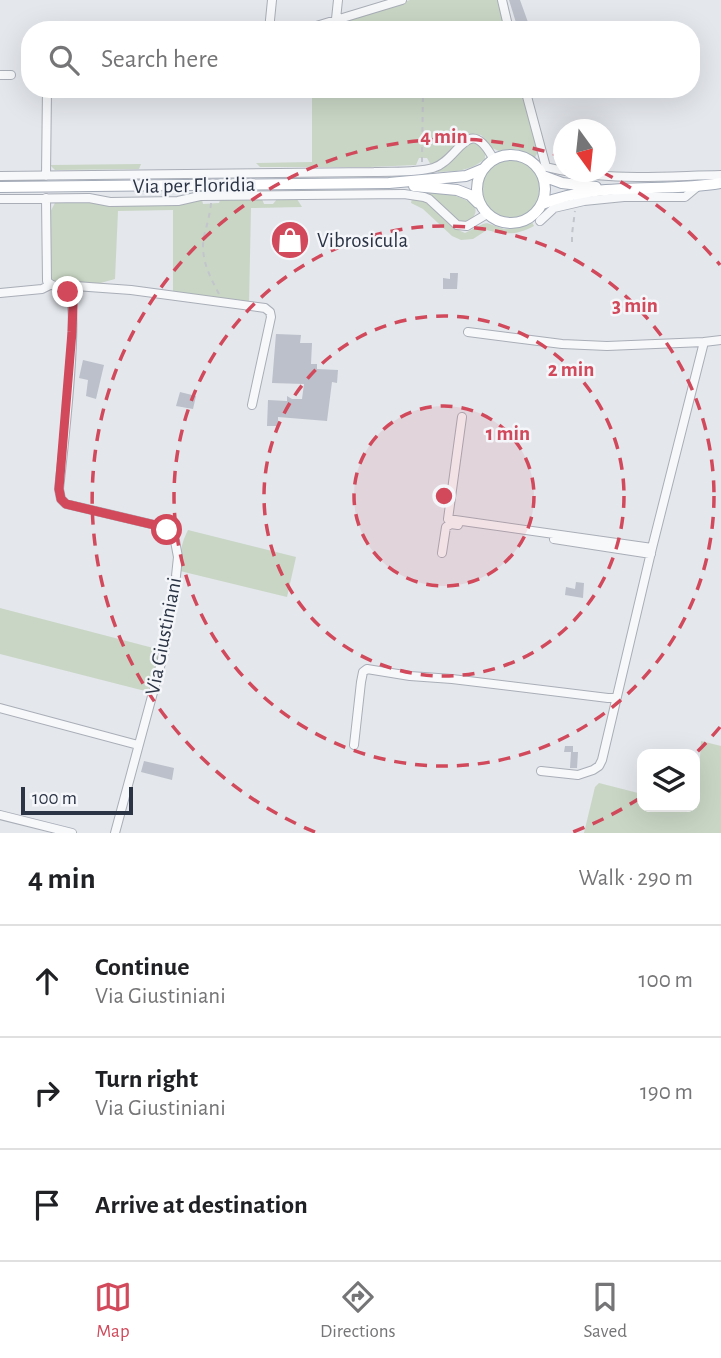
<!DOCTYPE html>
<html lang="en">
<head>
<meta charset="utf-8">
<style>
	:root { --surface:#fff; --page:#f6f6f6; --text:#202124; --muted:#757577; --line:#e0e0e0; --accent:#d1495b }
	body { margin:0; font-family:"Alegreya Sans",sans-serif; background:var(--page); color:var(--text) }
	.controls { position:absolute; right:21px; bottom:21px; display:grid; overflow:hidden; border-radius:14px; box-shadow:0 7px 28px #0002 }
	.controls button { width:63px; height:63px; display:grid; place-items:center; padding:0; border:0; border-bottom:2px solid var(--line); background:var(--surface); color:var(--text); font:35px sans-serif }
	.compass { position:absolute; left:553px; top:119px; width:63px; height:63px; border-radius:50%; background:var(--surface); box-shadow:0 7px 28px #0002; rotate:165deg }
	.scale { position:absolute; left:21px; bottom:18px; width:112px; box-sizing:border-box; padding-left:7px; border:4px solid #2b3445; border-top:0; font-size:19px; line-height:24px; white-space:nowrap; color:#2b3445; -webkit-text-stroke:5px #f4f6f9; paint-order:stroke }
	.stop { position:absolute; width:21px; height:21px; margin:-16px; border:5px solid #d1495b; border-radius:50%; background:#fff }
	.stop.end { background:#d1495b; border-color:#fff; box-shadow:0 2px 7px #0008 }
	.list { margin:0; padding:0; list-style:none }
	h2 { display:flex; justify-content:space-between; align-items:center; height:91px; margin:0; padding:0 28px; font-size:30px }
	h2 small { font-size:23px; font-weight:400; color:var(--muted) }
	.list li { display:grid; grid-template-columns:46px 1fr auto; gap:21px; align-items:center; box-sizing:border-box; height:112px; padding:0 28px; border-top:2px solid var(--line) }
	.list b { display:block; font-size:26px; white-space:nowrap }
	.list p { margin:0; font-size:23px; white-space:nowrap; color:var(--muted) }
	.list em { font-size:23px; font-style:normal; color:var(--muted) }
	.icon { flex:none; width:38px; height:38px; fill:none; stroke:currentColor; stroke-width:2; stroke-linecap:round; stroke-linejoin:round }
	.map { position:relative; flex:none; width:721px; height:833px; overflow:hidden }
	.search { position:absolute; background:var(--surface); box-shadow:0 7px 28px #0002; left:21px; right:21px; top:21px; height:77px; display:flex; align-items:center; gap:18px; box-sizing:border-box; padding:0 24px; border-radius:28px; color:var(--muted); font-size:26px }
	.sheet { height:427px; background:var(--surface) }
	nav { display:flex; justify-content:space-around; align-items:center; box-sizing:border-box; height:98px; border-top:2px solid var(--line); background:var(--surface); font-size:19px; color:var(--muted) }
	nav a { display:grid; justify-items:center; gap:4px }
	nav .on { color:var(--accent) }
	.map>svg:first-child { display:block }
</style>
</head>
<body>
<div class="map">
<svg width="721" height="833" viewBox="0 0 721 833">
	<rect width="100%" height="100%" fill="#e4e7ec"/>
	<path fill="#c9d6c5" d="M410,0H498L506,30H315Z
		M312,89H522L539,150L534,159L522,151L516,149L499,151L492,148L481,135C459,133 457,149 442,160C440,161 434,164 431,165L427,158H419L416,165L370,167H260L256,163L312,162Z
		M472,143L480,145L485,152V159C468,172 457,171 437,172C450,164 458,149 472,143Z
		M481 190a30 30 0 1 1 60 0a30 30 0 1 1-60 0Z
		M141,164L139,169L55,170L50,165Z
		M425,192C444,194 461,193 475,207C477,215 473,218 466,222C449,220 440,201 425,192Z
		M412,198C437,201 443,224 465,233L483,224L487,223L504,229L521,227L532,222L534,226C518,235 505,235 487,230L473,239L461,240L452,236L423,209L411,203Z
		M262,199L264,204H273L277,199H297L302,207L251,208L249,304L173,294V210L118,211L115,279L97,284H58L50,279L48,216L56,201L177,205L202,200L203,204L219,203L220,200Z
		M188,530L296,557L287,597L180,571C182,552 179,548 188,530Z
		M0,608L161,650L149,692L0,654Z
		M701,741L721,746V833H584L595,787L599,783L642,794V807H691L697,808Z"/>
	<path fill="#bbc0ca" d="M509,0H520L529,25L518,29Z
		M274,231H296V241H293V245H286V251H276V247H273Z
		M450,273H458L457,289H443V278L450,279Z
		M276,334L301,335L300,343H312L311,364H317V369L338,370L337,383L332,382L327,421L278,417V426H267L268,400L287,401V396L292,399H302L304,384L272,383Z
		M83,360L104,365L96,399L86,396L88,380L79,378Z
		M180,392L196,396L193,409L176,406Z
		M576,582L584,583L583,598L565,595L566,587L575,589Z
		M565,746H573V752H578L577,768H570L571,752H564Z
		M144,761L174,768L172,780L141,772Z"/>
	<g fill="none" stroke-linecap="round" stroke-linejoin="round">
		<g stroke="#a9aeb7" stroke-width="10">
			<path id="minor" d="M502,0L509,30
				M336,19L338,0
				M269,30L272,0
				M303,30L402,0
				M0,75H11
				M525,89L546,167C604,182 662,176 721,175
				M0,176L374,172C393,171 415,173 433,168C460,160 468,111 494,160
				M46,176L47,89
				M46,198L47,281C53,289 64,285 69,294C80,310 62,461 59,489L61,499L66,504L159,526L167,530L175,541L178,557L176,576L164,652L115,833
				M0,199L89,198L110,202L178,201L200,196L404,194L424,197L429,199L457,225L467,226L487,214
				M540,221L554,208L584,201L624,197H685L697,187
				M68,292L76,286L89,287L131,290L265,308L270,312L271,317L252,405
				M0,293L42,289L50,285
				M468,332L562,344L607,346L704,342
				M462,417L448,519L652,548
				M554,539L651,554
				M442,553L446,527L451,524L458,525
				M0,708L138,745
				M354,745L361,682L363,672L367,669L410,676L452,679L608,698H616
				M541,771L578,775L593,770L599,766L602,760L652,548L704,342L721,340
				M0,815L72,833"/>
		</g>
		<g stroke="#a3abb8" stroke-width="12">
			<path id="major" d="M477 189a34 34 0 1 1 68 0a34 34 0 1 1-68 0Z
				M543,176L562,183L596,187
				M414,186L457,190L470,195L478,203
				M0,187L389,183L466,176L483,169
				M542,204C598,181 663,193 721,183"/>
		</g>
		<path stroke="#c2c5cb" stroke-width="2" stroke-dasharray="5 5" stroke-linecap="butt" d="M422,162L423,89
			M211,203C210,214 207,225 204,236C200,258 209,275 219,294
			M572,242V234L575,211"/>
		<use href="#minor" stroke="#f7f8fa" stroke-width="8"/>
		<use href="#major" stroke="#fff" stroke-width="10"/>
	</g>
	<g fill="none" stroke-linecap="round" stroke-linejoin="round">
		<path stroke="#d1495b" stroke-width="9" d="M68,292L73,304L72,332L59,489L61,499L66,504L159,526L167,530"/>
	</g>
	<circle cx="444" cy="496" r="90" fill="#d1495b" fill-opacity=".12"/>
	<g fill="none" stroke="#d1495b" stroke-width="3.5" stroke-dasharray="12 9">
		<circle cx="444" cy="496" r="90"/>
		<circle cx="444" cy="496" r="180"/>
		<circle cx="444" cy="496" r="270"/>
		<path d="M720 727A360 360 0 0 1 696 753M640 798A360 360 0 0 1 573 832M315 832A360 360 0 0 1 561 156M602 172A360 360 0 0 1 720 265"/>
	</g>
	<defs>
		<g id="shop-disc" transform="scale(2.0125)"><circle r="9.5" fill="#d1495b" stroke="#f4f6f9"/><path d="M-5-2.5h2.3a2.7 3.5 0 0 1 5.4 0H5L5.5 6h-11ZM-1.5-2.5h3a1.5 2.3 0 0 0-3 0Z" fill="#fff"/></g>
	</defs>
	<g fill-rule="evenodd">
		<use href="#shop-disc" x="290" y="240"/>
	</g>
	<g text-anchor="middle" stroke-width="5" stroke-linejoin="round" paint-order="stroke">
		<g font-size="21" fill="#2b3445" stroke="#f4f6f9">
			<text transform="translate(194 185) rotate(-1)" y="7">Via per Floridia</text>
			<text transform="translate(163 636) rotate(-79)" y="7">Via Giustiniani</text>
		</g>
		<g font-size="21" fill="#2b3445" stroke="#f4f6f9" text-anchor="start">
			<text x="317" y="247">Vibrosicula</text>
		</g>
	</g>
	<circle cx="444" cy="496" r="10" fill="#d1495b" stroke="#f4f6f9" stroke-width="3.5"/>
	<g font-size="21" text-anchor="middle" font-weight="bold" fill="#d1495b" stroke="#f4f6f9" stroke-width="5" stroke-linejoin="round" paint-order="stroke">
		<text x="444" y="143">4 min</text>
		<text x="635" y="312">3 min</text>
		<text x="571" y="376">2 min</text>
		<text x="508" y="440">1 min</text>
	</g>
</svg>
<div class="controls">
<button><svg class="icon" aria-label="layers" viewBox="0 0 24 24"><path d="M12 4l9 5-9 5-9-5zM3 14l9 5 9-5"/></svg></button>
</div>
<svg class="compass" viewBox="-18 -18 36 36"><path d="M0-13l5 13h-10z" fill="#e53935"/><path d="M0 13l5-13h-10z" fill="#757577"/></svg>
<div class="scale">100 m</div>
<div class="stop" style="left:167px;top:530px"></div>
<div class="stop end" style="left:68px;top:292px"></div>
<div class="search"><svg class="icon" aria-label="search" viewBox="0 0 24 24"><circle cx="10" cy="10" r="6"/><path d="M15 15l6 6"/></svg>Search here</div>
</div>
<section class="sheet">
<h2>4 min<small>Walk · 290 m</small></h2>
<ul class="list">
<li><svg class="icon" aria-label="ahead" viewBox="0 0 24 24"><path d="M12 20V5M6 11l6-6 6 6"/></svg><div><b>Continue</b><p>Via Giustiniani</p></div><em>100 m</em></li>
<li><svg class="icon" aria-label="right" viewBox="0 0 24 24"><path d="M7 20v-9h11M14 6l5 5-5 5"/></svg><div><b>Turn right</b><p>Via Giustiniani</p></div><em>190 m</em></li>
<li><svg class="icon" aria-label="arrive" viewBox="0 0 24 24"><path d="M6 21V4h12l-3 4 3 4H6"/></svg><div><b>Arrive at destination</b></div></li>
</ul>
</section>
<nav>
<a class="on"><svg class="icon" aria-label="map" viewBox="0 0 24 24"><path d="M3 6l6-2 6 2 6-2v14l-6 2-6-2-6 2zM9 4v14M15 6v14"/></svg>Map</a>
<a><svg class="icon" aria-label="directions" viewBox="0 0 24 24"><path d="M12 3l9 9-9 9-9-9zM9 14v-3h6M13 9l2 2-2 2"/></svg>Directions</a>
<a><svg class="icon" aria-label="saved" viewBox="0 0 24 24"><path d="M7 4h10v16l-5-4-5 4z"/></svg>Saved</a>
</nav>
</body>
</html>
